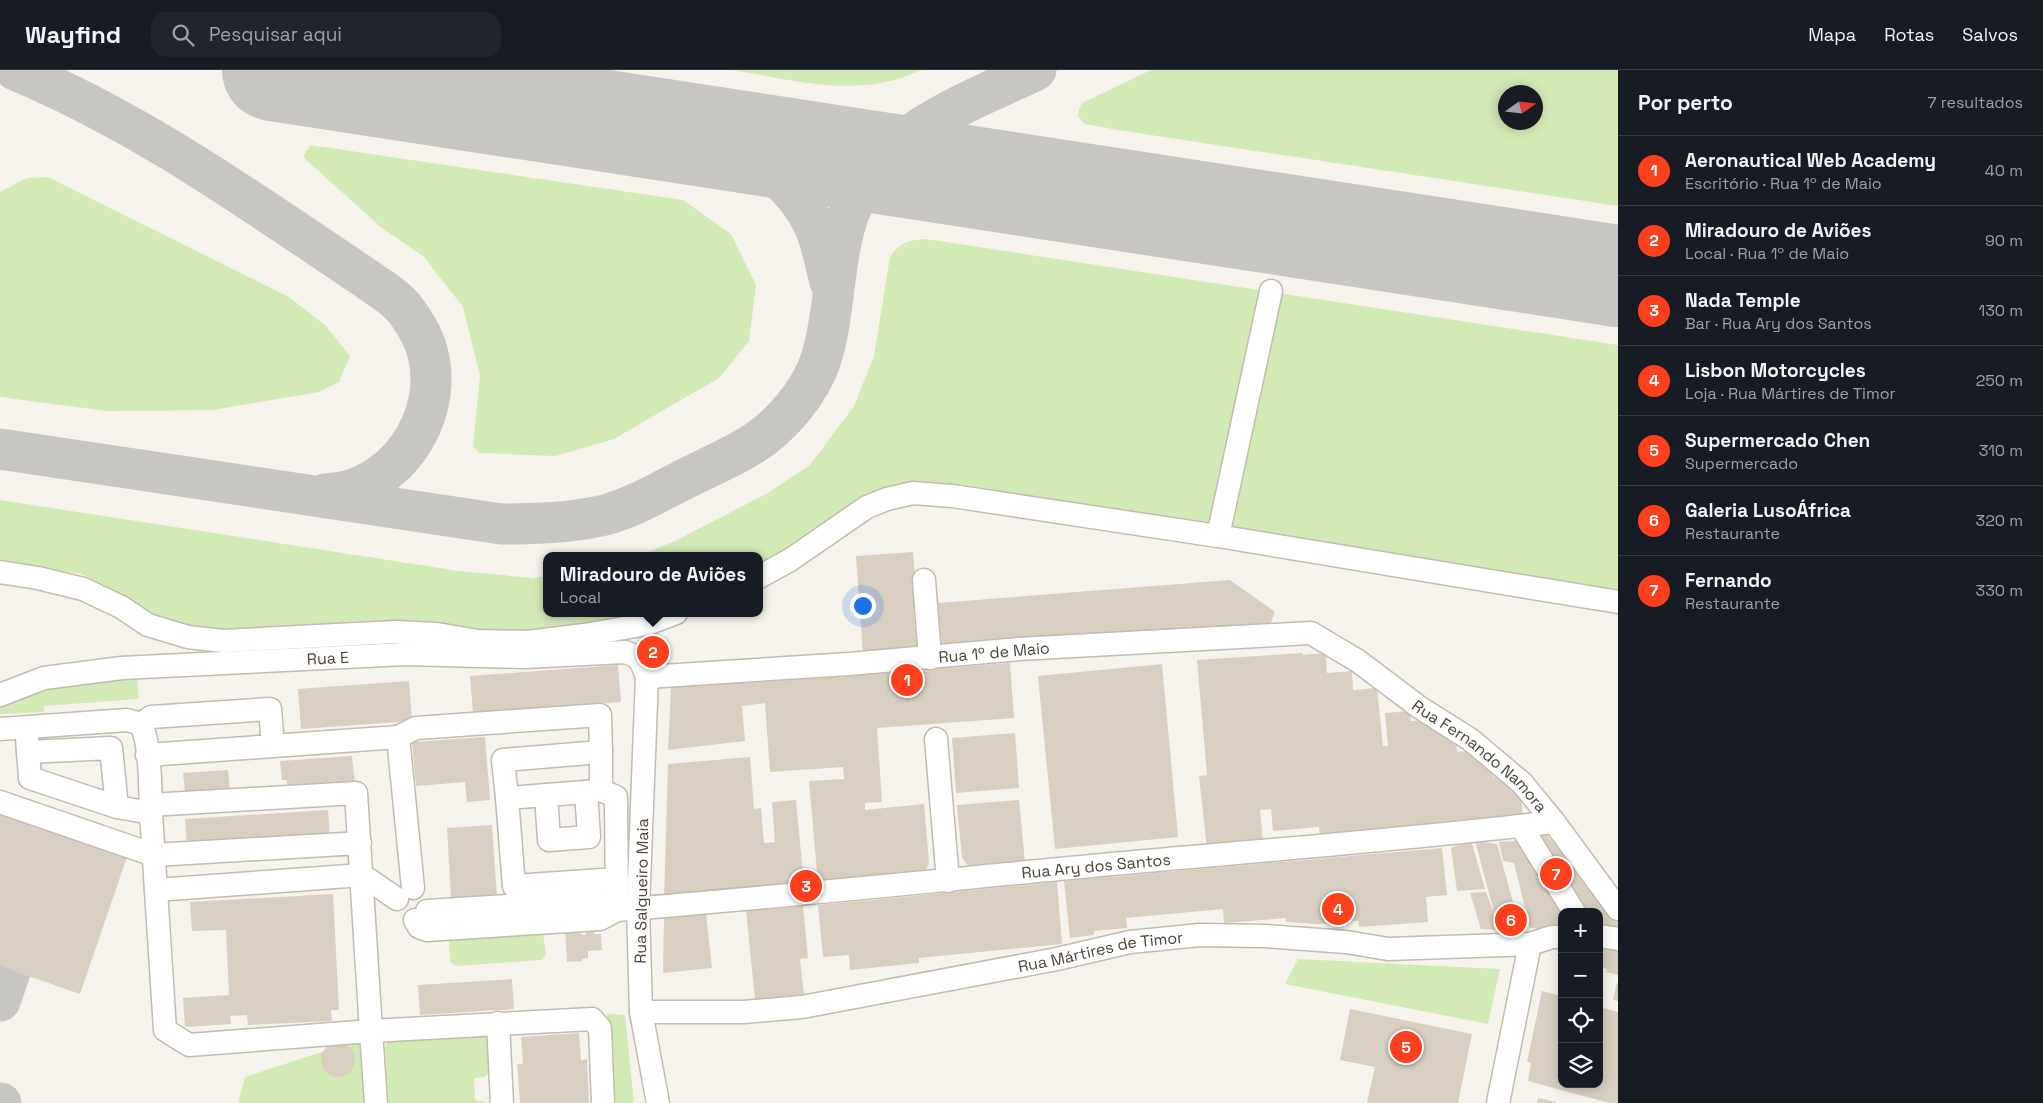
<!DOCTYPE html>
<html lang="pt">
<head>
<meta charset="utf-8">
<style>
	:root { --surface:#171b24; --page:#20242c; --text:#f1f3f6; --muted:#9ea1a6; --line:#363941; --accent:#fc3f1d }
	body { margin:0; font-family:"Space Grotesk",sans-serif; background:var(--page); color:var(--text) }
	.controls { position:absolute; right:15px; bottom:15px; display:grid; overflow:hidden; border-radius:10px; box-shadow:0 2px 12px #0003 }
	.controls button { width:45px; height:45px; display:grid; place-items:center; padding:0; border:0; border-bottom:1px solid var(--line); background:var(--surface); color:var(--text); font:25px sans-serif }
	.compass { position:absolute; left:1498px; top:15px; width:45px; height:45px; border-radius:50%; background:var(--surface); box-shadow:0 2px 12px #0003; rotate:76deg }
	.you { position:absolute; left:862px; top:535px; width:18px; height:18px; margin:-12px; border:4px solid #fff; border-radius:50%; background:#1a73e8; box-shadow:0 0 0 8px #1a73e833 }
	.badge { display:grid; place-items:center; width:32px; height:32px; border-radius:50%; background:var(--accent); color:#fff; font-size:16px; font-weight:700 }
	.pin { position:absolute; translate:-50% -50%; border:2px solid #fff; box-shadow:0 1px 5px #0006 }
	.popup { position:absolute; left:543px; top:482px; width:220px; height:65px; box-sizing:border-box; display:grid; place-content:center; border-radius:10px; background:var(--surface); filter:drop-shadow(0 1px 4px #0005); font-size:16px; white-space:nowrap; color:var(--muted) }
	.popup b { font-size:19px; color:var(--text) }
	.popup::after { content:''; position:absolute; left:50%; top:100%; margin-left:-10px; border:10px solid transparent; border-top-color:var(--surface) }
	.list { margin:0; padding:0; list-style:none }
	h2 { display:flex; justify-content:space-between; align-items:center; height:65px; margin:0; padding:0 20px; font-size:21px }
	h2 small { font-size:16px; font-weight:400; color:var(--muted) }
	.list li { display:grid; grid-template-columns:32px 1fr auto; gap:15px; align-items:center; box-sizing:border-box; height:70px; padding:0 20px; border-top:1px solid var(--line) }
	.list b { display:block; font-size:19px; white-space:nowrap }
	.list p { margin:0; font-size:16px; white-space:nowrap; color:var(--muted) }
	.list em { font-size:16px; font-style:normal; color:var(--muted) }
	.icon { flex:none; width:28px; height:28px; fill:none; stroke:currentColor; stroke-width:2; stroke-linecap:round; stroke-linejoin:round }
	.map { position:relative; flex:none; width:1618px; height:1033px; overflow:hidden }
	header { display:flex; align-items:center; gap:30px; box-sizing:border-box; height:70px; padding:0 25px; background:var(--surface); border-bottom:1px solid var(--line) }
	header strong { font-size:24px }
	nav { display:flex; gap:28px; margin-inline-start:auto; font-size:18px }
	.search { width:350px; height:45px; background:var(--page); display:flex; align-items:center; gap:12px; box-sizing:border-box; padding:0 18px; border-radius:15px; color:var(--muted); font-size:19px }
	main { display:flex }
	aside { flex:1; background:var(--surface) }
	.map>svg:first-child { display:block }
</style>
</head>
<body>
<header>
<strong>Wayfind</strong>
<div class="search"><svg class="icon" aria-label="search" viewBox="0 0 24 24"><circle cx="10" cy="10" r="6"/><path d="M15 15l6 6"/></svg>Pesquisar aqui</div>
<nav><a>Mapa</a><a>Rotas</a><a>Salvos</a></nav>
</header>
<main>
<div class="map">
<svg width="1618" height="1033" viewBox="0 0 1618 1033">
	<rect width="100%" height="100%" fill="#f6f3ec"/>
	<path fill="#d2eab5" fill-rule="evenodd" d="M732,0H921C859,30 796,10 732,0Z
		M1151,0H1618V136L1118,60L1085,54L1078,46L1079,39L1082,33ZM1506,22H1536V52H1506Z
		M310,75L683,130L731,164L756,215L749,271L719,308L614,369L556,386L479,383L473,376L480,306L463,237L424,187L382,158L303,87Z
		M48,107L289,227L325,255L350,286L339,312L319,322L213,340L106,341L0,327V122L27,108Z
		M926,169L1618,275V520L1230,461L887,419L851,434L806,468L759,496V486H638L675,471L766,424L810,395L854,336L874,286L890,187C901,172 908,170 926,169Z
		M0,430L459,501L533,508L547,506V543H635L567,563L526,565L403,553L210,559L168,551L82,504L0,491Z
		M137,608L139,629L44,636V642L0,644V633L61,615Z
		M543,862L546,885L542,890L456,896L450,892L449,871L451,868Z
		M1298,889L1500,899L1488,954L1285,914Z
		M607,944L625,945L634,1033H613Z
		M487,964L490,970V1003L484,1007L474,1008L475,1030L492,1033H388L385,977L388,971Z
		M362,969L366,1033H238L245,1007Z"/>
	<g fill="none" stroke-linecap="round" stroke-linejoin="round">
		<path stroke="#c8c6c3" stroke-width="41" d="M15,0C141,52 253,133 367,209C377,217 391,224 400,234C407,240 413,251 418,259C457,328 403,422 325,424
			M709,67C751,82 792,111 813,153C822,172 825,193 830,212
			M0,379L501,454C536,454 570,453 605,445C631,438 655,424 679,412C702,400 726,390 748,377C779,359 810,323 821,289C838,235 831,174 858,123C892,58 974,30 1036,0
			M0,931L11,899
			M0,1033H1"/>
		<path stroke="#c8c6c3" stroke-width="102" d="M273,0L1618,206"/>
	</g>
	<path fill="#d8cfc1" d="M913,482L921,580L863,584L856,486Z
		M1230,510L1275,542L1270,555L941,578L938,533Z
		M1302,583L1303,585L1326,583L1327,603L1352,601L1353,620L1377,618L1383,676H1388L1385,643L1410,641L1411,651L1427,650L1456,669L1457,682L1477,680L1492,694L1493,707L1506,706L1521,723L1523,750L1320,768L1319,757L1273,761L1271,739L1260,740L1263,773L1207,779L1199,706L1207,705L1197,590Z
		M1010,593L1014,648L877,658L882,732L865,733V740L924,734L929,792L927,798L923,802L818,814L809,711L844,709L843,697L770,702L765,633L742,636L745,671L668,680L671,617L763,610V612Z
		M1162,594L1178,767L1055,779L1038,606Z
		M618,595L621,632L473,643L470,606Z
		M409,611L412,651L301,659L298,619Z
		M1015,663L1019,718L956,723L952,668Z
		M485,667L490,730L467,732L465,712L416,716L412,672Z
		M352,686L355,715L288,720L287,710H282L280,691Z
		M750,687L754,739L761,738L764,773L775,772L772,732L796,730L804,815L664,829L668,694Z
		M228,700L230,719L185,722L183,703Z
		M1019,730L1025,792L972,797L966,794L962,787L957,735Z
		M328,740L330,767L187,776L185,749Z
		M0,742L127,787L80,924L0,896Z
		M492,755L497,826L451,829L447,758Z
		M1546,764L1618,850V860H1599V842H1575L1533,771Z
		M1471,770L1485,819L1457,821L1451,778Z
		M1526,770L1562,842V859L1552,860L1530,858L1514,793L1503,791L1499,772Z
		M1475,771L1497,774L1521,861L1481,859L1470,823L1486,822L1496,849Z
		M1442,778L1447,825L1426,827L1428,852L1359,857L1358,851L1319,854L1286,852V848L1224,853L1223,839L1126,848L1127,858L1094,861V865L1070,868L1064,811Z
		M1057,812L1062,874L919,888V893L850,900L849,885L823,887L818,835Z
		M333,824L339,940H331L332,951L248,955L247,945L230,946L231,954L185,957L183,928L229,925L226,860L192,861L190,832Z
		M803,835L808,888L800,889L804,925L781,930H755L746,840Z
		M706,844L712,898L663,903L664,848Z
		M580,858L581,865H586L585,858H593L594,864H601L602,880L588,881V888L582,889V891L567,892L565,859Z
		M1599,877L1618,880V905L1606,902L1607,899L1599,897Z
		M512,909L514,939L420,945L418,915Z
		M1617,913H1618V931L1613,930Z
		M1542,921L1562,926V1014H1599V937L1618,942V1033H1609L1528,1011L1531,993L1527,992Z
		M1350,939L1472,964L1458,1033H1367L1375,997L1340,990Z
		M579,963L581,990L587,989L589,1033H520L517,994H523L521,967Z
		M321 990a17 17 0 1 1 34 0a17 17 0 1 1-34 0Z
		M1538,1028L1556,1032V1033H1537Z"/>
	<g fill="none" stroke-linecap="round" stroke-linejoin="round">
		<g stroke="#c2bbae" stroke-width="25">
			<g id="minor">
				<path d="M1271,221L1218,466L1618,532"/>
				<path d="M0,502L38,508L83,519L121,537L148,555L188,567L223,571L395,562L437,564L478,571L528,572L584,565L647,554L676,543"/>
				<path d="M759,507L790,490L867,437L887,429L913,423L952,426L1218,466"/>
				<path d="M924,510L930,588"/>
				<path id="s1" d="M647,607L849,594L1019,579L1311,563L1358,591L1419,637L1471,670L1522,713L1554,752L1618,839"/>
				<path id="s2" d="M0,625L44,608L122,598L405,584L524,587L625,582C640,586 642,593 647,607L638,838L641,942L658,1033"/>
				<path d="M141,654L151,647L270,639L273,676L147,685"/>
				<path d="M0,659L127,650L141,654C151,675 150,719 151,743L117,737L111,678L28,682"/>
				<path d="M398,667L416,658L600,645L601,682"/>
				<path d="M27,668L30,708L117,737"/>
				<path d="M936,669L948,811"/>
				<path d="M273,676L398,667L413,818"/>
				<path d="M586,722L507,728L514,816L617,809"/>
				<path id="s3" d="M546,725L549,770L589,767L586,722L601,720L616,727L617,840C779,827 941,810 1102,795C1253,781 1404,770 1554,752"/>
				<path d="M507,728L503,690L601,682V720"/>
				<path d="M0,732L154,785L360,773"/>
				<path d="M150,735L356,723L371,961L592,949L600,958L603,1033"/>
				<path d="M151,743L165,960L189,975L371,961L376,1033"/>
				<path d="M1521,756L1574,842"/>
				<path d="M156,820L362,805L397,829"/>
				<path d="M415,850L419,857L427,860L600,849L617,840L598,830L427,841"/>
				<path d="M1599,866L1618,869"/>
				<path id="s4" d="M641,942H744L802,937L1057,889L1130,872L1200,865L1265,866L1346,872L1388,879L1530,874L1552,867H1562"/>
				<path d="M498,953L502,1033"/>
				<path d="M1498,1033L1530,874"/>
			</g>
		</g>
		<use href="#minor" stroke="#fff" stroke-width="22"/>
	</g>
	<g text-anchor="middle" stroke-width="4" stroke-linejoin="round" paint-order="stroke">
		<g font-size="16" fill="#4b4439" stroke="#fff">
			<text transform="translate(994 582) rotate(-5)" y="6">Rua 1º de Maio</text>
			<text dy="6" stroke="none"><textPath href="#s2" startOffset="332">Rua E</textPath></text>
			<text dy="6" stroke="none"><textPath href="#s1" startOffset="875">Rua Fernando Namora</textPath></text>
			<text dy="6" stroke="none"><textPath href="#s3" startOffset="756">Rua Ary dos Santos</textPath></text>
			<text transform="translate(641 821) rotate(-89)" y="6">Rua Salgueiro Maia</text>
			<text dy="6" stroke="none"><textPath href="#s4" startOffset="465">Rua Mártires de Timor</textPath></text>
		</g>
	</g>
</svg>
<div class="controls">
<button>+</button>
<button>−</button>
<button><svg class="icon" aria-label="locate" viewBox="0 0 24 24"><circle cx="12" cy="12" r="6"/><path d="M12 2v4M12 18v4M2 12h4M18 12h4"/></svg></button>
<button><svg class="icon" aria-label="layers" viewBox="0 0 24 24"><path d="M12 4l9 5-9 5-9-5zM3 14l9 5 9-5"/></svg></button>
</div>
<svg class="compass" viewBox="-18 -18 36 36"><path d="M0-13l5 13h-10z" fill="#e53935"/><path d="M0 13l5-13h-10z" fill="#9ea1a6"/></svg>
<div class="you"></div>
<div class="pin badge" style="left:907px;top:610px">1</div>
<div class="pin badge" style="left:653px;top:582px">2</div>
<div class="popup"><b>Miradouro de Aviões</b>Local</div>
<div class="pin badge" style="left:806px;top:816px">3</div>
<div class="pin badge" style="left:1338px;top:839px">4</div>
<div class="pin badge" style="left:1406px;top:977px">5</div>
<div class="pin badge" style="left:1511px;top:850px">6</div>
<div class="pin badge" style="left:1556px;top:804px">7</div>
</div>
<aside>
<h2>Por perto<small>7 resultados</small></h2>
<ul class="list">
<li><span class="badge">1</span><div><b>Aeronautical Web Academy</b><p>Escritório · Rua 1º de Maio</p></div><em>40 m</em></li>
<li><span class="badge">2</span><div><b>Miradouro de Aviões</b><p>Local · Rua 1º de Maio</p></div><em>90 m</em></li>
<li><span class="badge">3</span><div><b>Nada Temple</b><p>Bar · Rua Ary dos Santos</p></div><em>130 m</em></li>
<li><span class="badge">4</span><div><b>Lisbon Motorcycles</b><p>Loja · Rua Mártires de Timor</p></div><em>250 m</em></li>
<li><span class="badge">5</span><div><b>Supermercado Chen</b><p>Supermercado</p></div><em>310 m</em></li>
<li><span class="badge">6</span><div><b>Galeria LusoÁfrica</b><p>Restaurante</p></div><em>320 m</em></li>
<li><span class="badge">7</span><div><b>Fernando</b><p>Restaurante</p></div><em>330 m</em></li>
</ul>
</aside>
</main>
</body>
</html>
